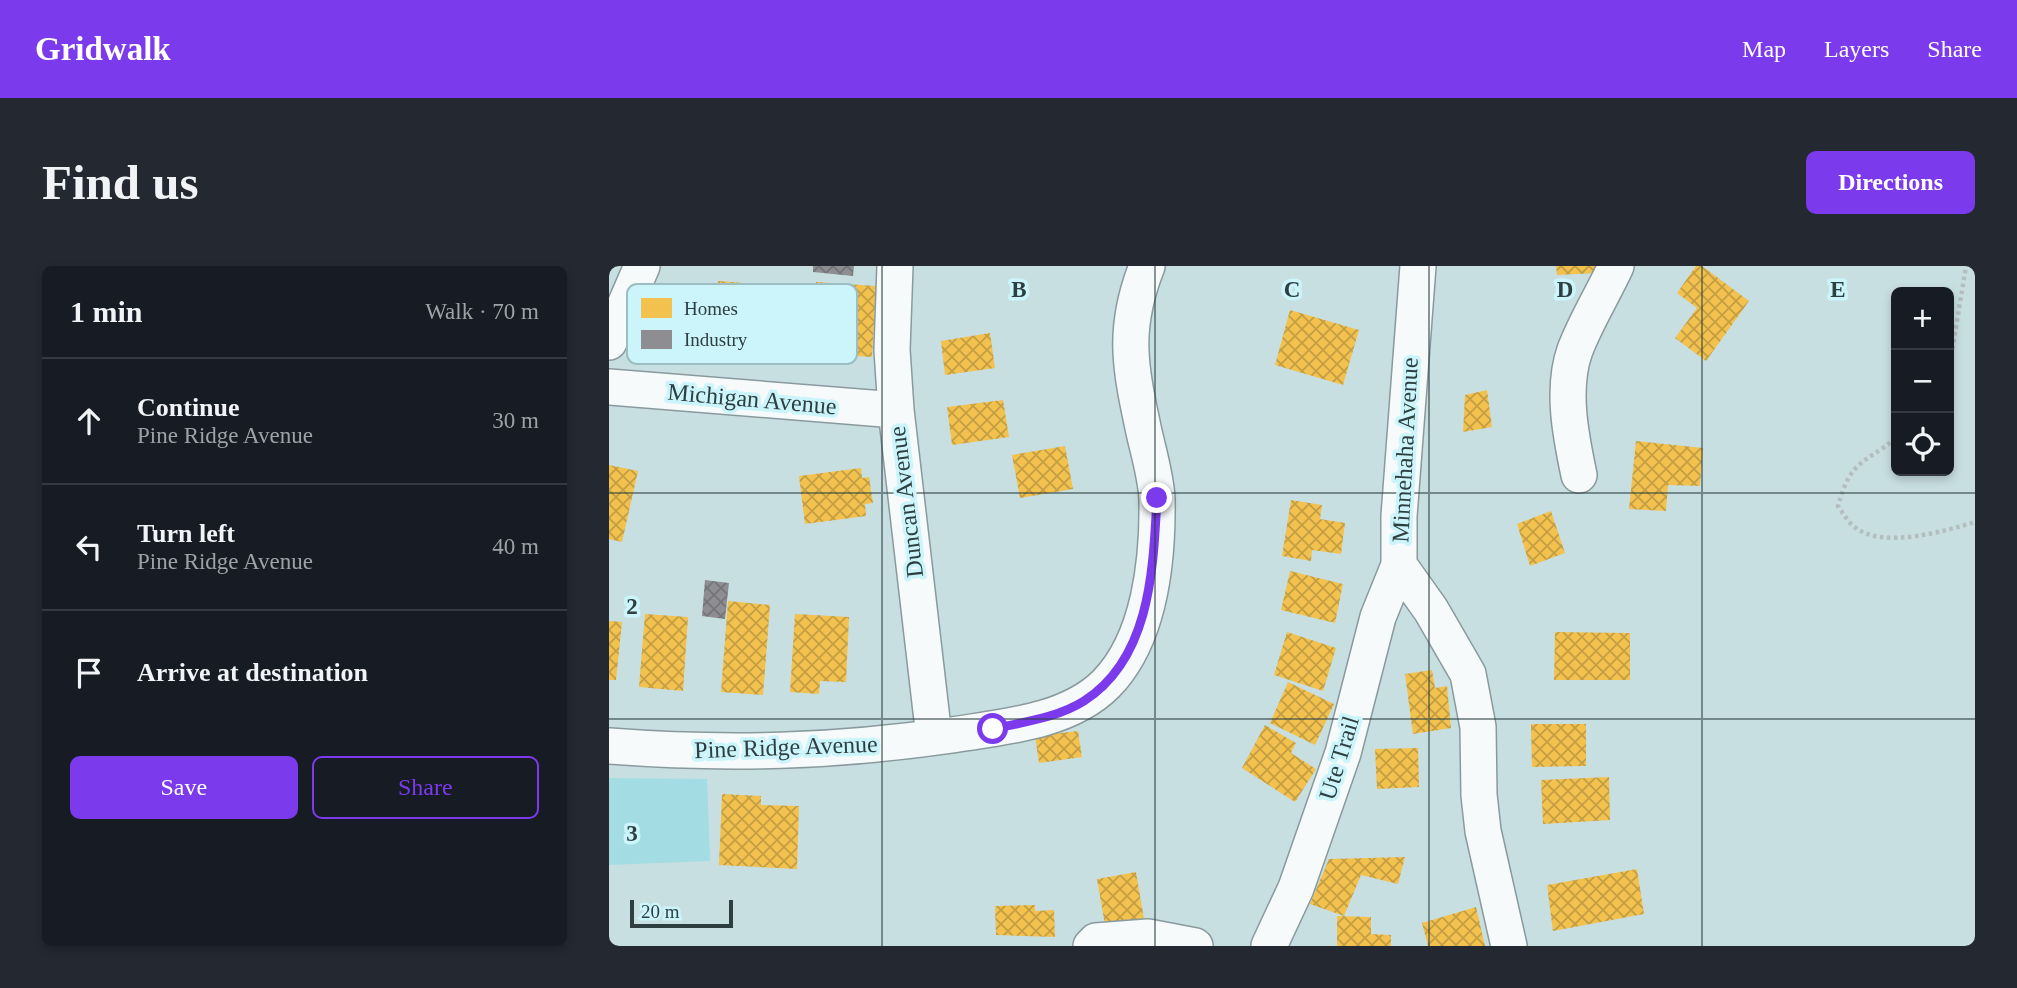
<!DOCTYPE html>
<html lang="en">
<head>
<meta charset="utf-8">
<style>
	:root { --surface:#171b24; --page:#242831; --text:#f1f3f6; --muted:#9ea1a6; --line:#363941; --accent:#7c3aed }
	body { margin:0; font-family:Georgia,serif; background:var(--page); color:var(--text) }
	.controls { position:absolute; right:21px; top:21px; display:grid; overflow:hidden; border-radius:10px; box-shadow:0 4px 10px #0003 }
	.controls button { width:63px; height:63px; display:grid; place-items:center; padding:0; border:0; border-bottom:2px solid var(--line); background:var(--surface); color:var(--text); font:35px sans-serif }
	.scale { position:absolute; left:21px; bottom:18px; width:103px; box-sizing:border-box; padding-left:7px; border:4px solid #2e3f41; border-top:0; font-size:19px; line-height:24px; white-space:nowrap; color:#2e3f41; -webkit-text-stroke:5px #cbf5fa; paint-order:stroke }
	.stop { position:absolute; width:21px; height:21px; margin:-16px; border:5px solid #7c3aed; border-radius:50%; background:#fff }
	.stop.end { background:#7c3aed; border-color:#fff; box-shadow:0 2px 7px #0008 }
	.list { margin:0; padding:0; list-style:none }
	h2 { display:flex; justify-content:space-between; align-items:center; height:91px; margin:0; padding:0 28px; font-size:30px }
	h2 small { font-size:23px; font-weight:400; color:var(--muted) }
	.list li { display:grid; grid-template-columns:46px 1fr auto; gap:21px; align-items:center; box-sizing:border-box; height:126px; padding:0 28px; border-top:2px solid var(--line) }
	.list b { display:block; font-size:26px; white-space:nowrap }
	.list p { margin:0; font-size:23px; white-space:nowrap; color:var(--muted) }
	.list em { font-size:23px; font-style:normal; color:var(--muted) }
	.actions { display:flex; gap:14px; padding:21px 28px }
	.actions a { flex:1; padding:16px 0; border:2px solid var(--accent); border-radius:10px; text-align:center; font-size:24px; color:var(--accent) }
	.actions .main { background:var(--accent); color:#fff }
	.icon { flex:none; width:38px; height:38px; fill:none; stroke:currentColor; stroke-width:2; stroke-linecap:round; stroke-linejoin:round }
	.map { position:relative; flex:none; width:1366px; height:680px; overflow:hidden; border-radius:10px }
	header { display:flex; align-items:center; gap:42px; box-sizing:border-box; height:98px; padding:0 35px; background:var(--accent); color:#fff }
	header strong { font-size:33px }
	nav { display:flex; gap:38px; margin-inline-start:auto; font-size:24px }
	.intro { display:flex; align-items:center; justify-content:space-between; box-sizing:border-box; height:168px; padding:0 42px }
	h1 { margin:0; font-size:49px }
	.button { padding:18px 32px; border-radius:10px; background:var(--accent); color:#fff; font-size:24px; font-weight:700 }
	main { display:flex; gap:42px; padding:0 42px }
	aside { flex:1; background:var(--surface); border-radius:10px; box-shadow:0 4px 10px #0003 }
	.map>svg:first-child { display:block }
</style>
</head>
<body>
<header>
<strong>Gridwalk</strong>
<nav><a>Map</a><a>Layers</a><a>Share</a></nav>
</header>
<div class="intro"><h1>Find us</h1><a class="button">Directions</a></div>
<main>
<aside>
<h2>1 min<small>Walk · 70 m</small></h2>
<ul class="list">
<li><svg class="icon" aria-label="ahead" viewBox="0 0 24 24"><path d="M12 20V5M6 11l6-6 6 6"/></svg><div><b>Continue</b><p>Pine Ridge Avenue</p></div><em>30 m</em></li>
<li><svg class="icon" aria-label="left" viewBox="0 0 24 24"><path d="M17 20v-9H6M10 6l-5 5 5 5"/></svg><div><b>Turn left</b><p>Pine Ridge Avenue</p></div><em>40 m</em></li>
<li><svg class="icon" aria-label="arrive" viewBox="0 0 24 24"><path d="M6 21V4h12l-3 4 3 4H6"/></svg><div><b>Arrive at destination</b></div></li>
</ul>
<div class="actions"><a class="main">Save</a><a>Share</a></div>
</aside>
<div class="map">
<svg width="1366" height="680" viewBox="0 0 1366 680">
	<defs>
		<pattern id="homes-cross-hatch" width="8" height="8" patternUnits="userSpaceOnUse" patternTransform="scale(1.75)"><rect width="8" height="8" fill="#f2c14e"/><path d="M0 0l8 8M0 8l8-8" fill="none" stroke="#c49e42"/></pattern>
		<pattern id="industry-cross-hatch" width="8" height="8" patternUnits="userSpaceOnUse" patternTransform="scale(1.75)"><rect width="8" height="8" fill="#8d8d92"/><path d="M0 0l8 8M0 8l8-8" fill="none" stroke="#747579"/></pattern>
	</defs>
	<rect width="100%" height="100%" fill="#c8dfe2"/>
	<path fill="#a4dce4" d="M0,512L98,513L101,595L0,599Z"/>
	<path fill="url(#homes-cross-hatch)" d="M947,0H990V7L948,9Z
		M1087,0H1093L1140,35L1097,95L1066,72L1088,42L1068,27Z
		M109,15L148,18L144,76L105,74L106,59L54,56L56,29L108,33Z
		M207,16L267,20L263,91L203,87Z
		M681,44L750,64L734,119L666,99Z
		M381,67L386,102L336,109L332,75Z
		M878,124L883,161L854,166L856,129Z
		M394,134L400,171L343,179L338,141Z
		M1027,175L1094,182L1091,220L1059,219L1057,245L1020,243Z
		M456,180L464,223L411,232L403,189Z
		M0,199L29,205L13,276L0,273Z
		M252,202L253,212L260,211L264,237L256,238L257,250L196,258L190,210Z
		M682,234L713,239L711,253L736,257L732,288L703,284L702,295L673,290Z
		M942,245L956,287L921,300L908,258Z
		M681,305L734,318L726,357L672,344Z
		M119,335L161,339L154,429L112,426Z
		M36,348L79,351L74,425L30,421Z
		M186,348L240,351L237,416L211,415L210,428L181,426Z
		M0,355L13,356L7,414H0Z
		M678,366L727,382L714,425L665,409Z
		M946,366L1021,367V414H945Z
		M823,404L826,422L838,420L842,462L804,468L796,408Z
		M679,416L725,438L706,479L661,457Z
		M922,458H977V500L923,501Z
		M656,459L687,477L682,487L707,503L686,536L633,502Z
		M469,465L473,491L430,497L426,470Z
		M809,482L810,521L768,523L766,483Z
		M1000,511L1001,554L934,558L932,514Z
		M113,528L152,530V539L190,540L188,603L110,599Z
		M796,591L789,618L752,609L735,650L701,638L720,593Z
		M1028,603L1035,648L944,665L938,619Z
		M527,606L535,653L496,659L488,613Z
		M426,639V645L445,644L446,671L387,669L386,640Z
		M867,641L876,680H819L813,657Z
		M728,650L762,651V668L782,669V680H728Z"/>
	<path fill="url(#industry-cross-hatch)" d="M204,0H245L244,10L204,6Z
		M96,314L120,317L116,353L93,350Z"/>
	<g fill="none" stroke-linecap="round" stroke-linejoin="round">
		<g stroke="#899a9d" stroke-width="38">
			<path id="minor" d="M286,0L283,84L287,144L325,471
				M809,0L790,250V299L822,344L859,408L869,461L870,529L874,565L900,680
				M0,76L33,0
				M0,121L287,144
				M970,209C962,171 952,123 966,84C977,55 994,28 1007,0
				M0,480C119,489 225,486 343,469C394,461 459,456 497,418C541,373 549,294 548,233C547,211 540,188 535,166C521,101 513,63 538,0
				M482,680L487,675L539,671L586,680
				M660,680L687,622L734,487L769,351L790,299"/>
		</g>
		<path stroke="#b5bebf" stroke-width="4.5" stroke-dasharray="3.5 3.5" stroke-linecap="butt" d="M1340,104L1357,0
			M1287,172C1254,199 1242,193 1229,240C1234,247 1240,258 1247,262C1275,283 1336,265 1366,256"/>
		<use href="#minor" stroke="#f7fafb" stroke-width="35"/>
	</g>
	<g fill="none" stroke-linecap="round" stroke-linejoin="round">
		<path stroke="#7c3aed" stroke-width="9" d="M384,463C414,456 448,452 475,435C542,392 544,303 548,232"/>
	</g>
	<path fill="none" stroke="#2e3f41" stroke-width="2" stroke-opacity="0.55" d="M273,0V680M546,0V680M820,0V680M1093,0V680M0,227H1366M0,453H1366"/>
	<g text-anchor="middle" stroke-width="7" stroke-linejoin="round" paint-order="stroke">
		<g font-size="24" fill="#2e3f41" stroke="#cbf5fa">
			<text transform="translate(143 133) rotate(5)" y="8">Michigan Avenue</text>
			<text transform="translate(796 184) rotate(-87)" y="8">Minnehaha Avenue</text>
			<text transform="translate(297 236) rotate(-97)" y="8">Duncan Avenue</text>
			<text transform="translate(177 481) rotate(-2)" y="8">Pine Ridge Avenue</text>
			<text transform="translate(730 492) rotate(-73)" y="8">Ute Trail</text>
		</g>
	</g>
	<rect x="18" y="18" width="230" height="80" rx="10" fill="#cbf5fa" stroke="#9cbec2" stroke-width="2"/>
	<rect x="32" y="32" width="31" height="20" fill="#f2c14e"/>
	<rect x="32" y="64" width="31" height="19" fill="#8d8d92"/>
	<g font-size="19" fill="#2e3f41">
		<text x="75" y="49">Homes</text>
		<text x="75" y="80">Industry</text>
	</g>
	<g font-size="23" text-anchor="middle" font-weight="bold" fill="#2e3f41" stroke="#cbf5fa" stroke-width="7" stroke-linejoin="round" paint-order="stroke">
		<text x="410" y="31">B</text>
		<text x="683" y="31">C</text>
		<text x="956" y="31">D</text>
		<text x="1229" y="31">E</text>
		<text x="23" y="348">2</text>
		<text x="23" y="575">3</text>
	</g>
</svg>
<div class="controls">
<button>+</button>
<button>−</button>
<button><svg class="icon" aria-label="locate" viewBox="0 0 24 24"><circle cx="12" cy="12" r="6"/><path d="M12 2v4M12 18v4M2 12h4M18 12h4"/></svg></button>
</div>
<div class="scale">20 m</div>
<div class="stop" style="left:384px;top:463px"></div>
<div class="stop end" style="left:548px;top:232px"></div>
</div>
</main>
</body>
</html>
